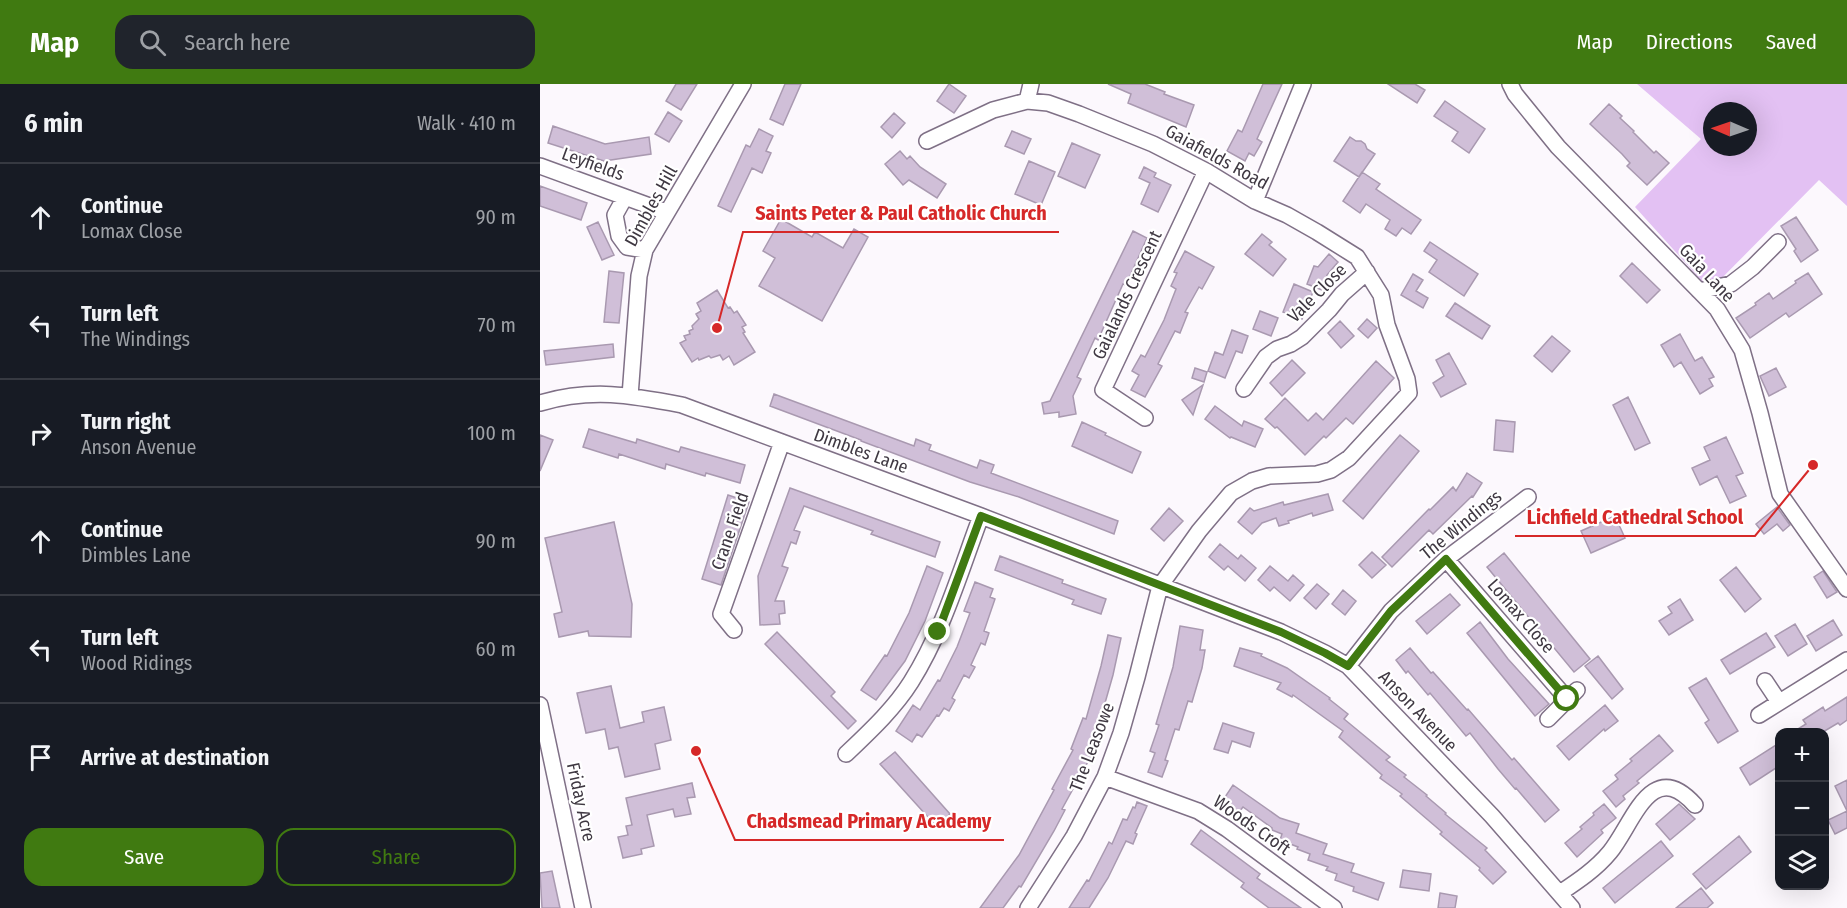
<!DOCTYPE html>
<html lang="en">
<head>
<meta charset="utf-8">
<style>
	:root { --surface:#171b24; --page:#20242c; --text:#f1f3f6; --muted:#9ea1a6; --line:#363941; --accent:#407a11 }
	body { margin:0; font-family:"Fira Sans Condensed",sans-serif; background:var(--page); color:var(--text) }
	.controls { position:absolute; right:18px; bottom:18px; display:grid; overflow:hidden; border-radius:12px; box-shadow:0 6px 24px #0002 }
	.controls button { width:54px; height:54px; display:grid; place-items:center; padding:0; border:0; border-bottom:2px solid var(--line); background:var(--surface); color:var(--text); font:30px sans-serif }
	.compass { position:absolute; left:1163px; top:18px; width:54px; height:54px; border-radius:50%; background:var(--surface); box-shadow:0 6px 24px #0002; rotate:272deg }
	.stop { position:absolute; width:18px; height:18px; margin:-14px; border:4px solid #407a11; border-radius:50%; background:#fff }
	.stop.end { background:#407a11; border-color:#fff; box-shadow:0 2px 6px #0008 }
	.list { margin:0; padding:0; list-style:none }
	h2 { display:flex; justify-content:space-between; align-items:center; height:78px; margin:0; padding:0 24px; font-size:26px }
	h2 small { font-size:20px; font-weight:400; color:var(--muted) }
	.list li { display:grid; grid-template-columns:39px 1fr auto; gap:18px; align-items:center; box-sizing:border-box; height:108px; padding:0 24px; border-top:2px solid var(--line) }
	.list b { display:block; font-size:22px; white-space:nowrap }
	.list p { margin:0; font-size:20px; white-space:nowrap; color:var(--muted) }
	.list em { font-size:20px; font-style:normal; color:var(--muted) }
	.actions { display:flex; gap:12px; padding:18px 24px }
	.actions a { flex:1; padding:14px 0; border:2px solid var(--accent); border-radius:18px; text-align:center; font-size:21px; color:var(--accent) }
	.actions .main { background:var(--accent); color:#fff }
	.icon { flex:none; width:33px; height:33px; fill:none; stroke:currentColor; stroke-width:2; stroke-linecap:round; stroke-linejoin:round }
	.map { position:relative; flex:none; width:1307px; height:824px; overflow:hidden }
	header { display:flex; align-items:center; gap:36px; box-sizing:border-box; height:84px; padding:0 30px; background:var(--accent); color:#fff }
	header strong { font-size:28px }
	nav { display:flex; gap:33px; margin-inline-start:auto; font-size:21px }
	.search { width:420px; height:54px; background:var(--page); display:flex; align-items:center; gap:15px; box-sizing:border-box; padding:0 21px; border-radius:18px; color:var(--muted); font-size:22px }
	main { display:flex }
	aside { flex:1; background:var(--surface) }
	.map>svg:first-child { display:block }
</style>
</head>
<body>
<header>
<strong>Map</strong>
<div class="search"><svg class="icon" aria-label="search" viewBox="0 0 24 24"><circle cx="10" cy="10" r="6"/><path d="M15 15l6 6"/></svg>Search here</div>
<nav><a>Map</a><a>Directions</a><a>Saved</a></nav>
</header>
<main>
<aside>
<h2>6 min<small>Walk · 410 m</small></h2>
<ul class="list">
<li><svg class="icon" aria-label="ahead" viewBox="0 0 24 24"><path d="M12 20V5M6 11l6-6 6 6"/></svg><div><b>Continue</b><p>Lomax Close</p></div><em>90 m</em></li>
<li><svg class="icon" aria-label="left" viewBox="0 0 24 24"><path d="M17 20v-9H6M10 6l-5 5 5 5"/></svg><div><b>Turn left</b><p>The Windings</p></div><em>70 m</em></li>
<li><svg class="icon" aria-label="right" viewBox="0 0 24 24"><path d="M7 20v-9h11M14 6l5 5-5 5"/></svg><div><b>Turn right</b><p>Anson Avenue</p></div><em>100 m</em></li>
<li><svg class="icon" aria-label="ahead" viewBox="0 0 24 24"><path d="M12 20V5M6 11l6-6 6 6"/></svg><div><b>Continue</b><p>Dimbles Lane</p></div><em>90 m</em></li>
<li><svg class="icon" aria-label="left" viewBox="0 0 24 24"><path d="M17 20v-9H6M10 6l-5 5 5 5"/></svg><div><b>Turn left</b><p>Wood Ridings</p></div><em>60 m</em></li>
<li><svg class="icon" aria-label="arrive" viewBox="0 0 24 24"><path d="M6 21V4h12l-3 4 3 4H6"/></svg><div><b>Arrive at destination</b></div></li>
</ul>
<div class="actions"><a class="main">Save</a><a>Share</a></div>
</aside>
<div class="map">
<svg width="1307" height="824" viewBox="0 0 1307 824">
	<rect width="100%" height="100%" fill="#fcf8fd"/>
	<path fill="#e3c1f3" fill-rule="evenodd" d="M1097,0H1307V122L1279,96L1170,206L1095,123L1161,55ZM1172,27H1208V63H1172Z"/>
	<path fill="#d0bfd8" stroke="#a999b0" stroke-width="1.5" d="M136,0H157L141,26L126,17Z
		M245,0H261L243,41L230,35Z
		M409,0L426,12L414,29L397,17Z
		M568,0H605L625,8L624,10L654,21L646,43L588,19L591,10Z
		M723,0H742L717,55L722,58L714,72L709,69L705,77L687,67L698,46L702,48Z
		M848,0H875L885,6L877,19Z
		M905,17L945,45L929,69L912,57L918,48L894,32Z
		M1069,20L1082,32L1080,34L1094,47L1093,48L1114,69L1116,67L1129,79L1107,101L1087,82L1090,79L1082,70L1050,40Z
		M128,28L142,37L129,58L115,50Z
		M354,29L365,39L352,54L341,43Z
		M13,42L65,60L109,53L111,70L64,77L8,59Z
		M219,45L233,52L226,67L231,69L222,89L212,84L191,128L178,122L206,61L210,63Z
		M472,47L491,55L484,70L465,62Z
		M810,53L816,57H821L825,60L827,65L835,70L819,93L794,77Z
		M532,59L560,71L545,104L518,92Z
		M360,67L367,75L370,72L380,83L406,100L397,114L369,96L363,101L345,80Z
		M489,77L515,88L501,121L475,110Z
		M604,83L616,89L614,93L631,101L618,128L601,120L610,99L599,94Z
		M822,88L840,100L836,105L881,136L871,150L862,144L856,152L845,145L850,136L826,120L820,129L803,117Z
		M0,102L47,119L41,136L0,122Z
		M1256,133L1278,166L1261,178L1254,167L1256,165L1241,142Z
		M241,135L272,153L275,148L303,164L314,145L328,153L282,237L219,202L235,174L223,167Z
		M58,138L74,171L62,176L47,143Z
		M593,147L607,154L586,201L583,200L558,256L555,254L537,293L541,295L533,312L536,330L519,333V328L504,330L502,319L510,317Z
		M722,150L732,158L729,161L746,175L733,192L705,170Z
		M890,158L938,190L924,212L889,188L897,176L884,167Z
		M645,167L674,183L662,205L659,203L645,228L648,229L640,249L635,247L618,280L622,282L605,313L591,306L599,291L592,287L601,271L605,273L624,236L636,205L631,202L637,189L634,188Z
		M789,170L798,178L787,191L782,206L767,200L774,182L778,183Z
		M1092,179L1120,206L1107,219L1080,192Z
		M69,187L84,189L79,239L64,238Z
		M1268,189L1282,210L1249,233L1246,229L1210,254L1196,234L1216,221L1215,219L1229,209L1233,215L1256,199L1255,197Z
		M873,190L883,196L876,207L888,214L883,224L861,211Z
		M754,200L773,208L762,235L743,228Z
		M177,206L188,224L190,223L194,229L197,227L206,241L202,243L205,248L203,249L215,268L194,281L189,272L183,276L180,271L171,274L169,272L159,276L158,274L152,278L140,259L146,256L144,252L150,250L149,247L153,245L152,242L159,235L156,230L161,227L157,219Z
		M915,219L950,242L942,255L906,232Z
		M720,227L738,234L731,252L713,245Z
		M827,235L837,244L828,254L818,245Z
		M800,237L814,252L801,264L788,249Z
		M692,246L708,252L702,269L696,267L685,294L668,287L675,268L683,271Z
		M1140,250L1155,277L1162,273L1174,293L1169,295L1173,302L1160,310L1141,278L1134,283L1121,261Z
		M1012,252L1030,267L1012,288L994,272Z
		M73,260L74,273L6,281L4,267Z
		M909,269L926,300L901,313L893,299L904,292L896,276Z
		M752,276L765,289L742,312L730,299Z
		M836,277L854,294L813,340L806,334L786,354L784,352L765,371L737,343L735,344L725,335L745,314L768,337L776,329L783,336Z
		M655,284L667,288L664,298L652,294Z
		M1236,284L1246,303L1229,312L1220,292Z
		M663,301L653,331L642,316Z
		M234,310L374,362L376,355L391,361L389,366L437,384L440,376L454,381L451,389L578,437L574,450L479,413L430,398L321,357V356L230,322Z
		M1088,313L1110,359L1095,366L1073,321Z
		M675,322L702,342L704,337L723,345L715,363L691,353L690,354L665,335Z
		M956,336L975,338L973,368L954,366Z
		M542,338L566,349L565,351L601,368L592,389L532,362Z
		M49,345L96,359L97,355L139,368L141,363L205,381L200,399L166,389L165,392L126,380L125,385L79,370L78,374L43,363Z
		M0,351L13,356L0,387Z
		M860,351L879,367L823,435L803,417Z
		M1186,353L1203,389L1196,392L1206,412L1190,419L1177,392L1160,401L1152,384L1170,376L1164,363Z
		M927,389L942,399L933,413L932,412L893,450L889,446L852,483L842,473L889,425L890,426L913,403L916,407Z
		M250,404L400,458L395,473L331,450L333,447L264,422L254,446L260,448L256,460L251,458L242,482L248,484L235,517H244L245,529L239,530L240,540L220,541L218,492Z
		M788,410L793,426L773,432L772,429L748,437L749,439L739,442L736,434L722,439L712,450L698,438L710,424L714,427L743,418L744,421Z
		M188,411L209,418L181,501L162,495Z
		M1237,423L1250,441L1243,447L1237,440L1224,450L1216,440Z
		M629,424L643,437L624,457L611,445Z
		M1075,432L1085,454L1051,469L1041,447Z
		M74,438L92,520L91,553L49,552L48,547L19,553L14,530L22,528L5,454Z
		M680,460L698,475L701,471L716,484L705,497L688,482L684,486L669,473Z
		M832,468L846,481L832,494L819,481Z
		M964,469L1050,575L1034,588L947,483Z
		M460,472L523,496L522,499L566,515L561,530L532,520L534,516L455,486Z
		M387,482L403,489L385,537L365,577L336,616L321,606L345,571L347,572L369,529Z
		M730,482L748,497L753,491L764,501L750,517L734,503L730,507L718,496Z
		M1196,483L1221,515L1205,528L1180,496Z
		M1283,487L1297,508L1287,514L1274,493Z
		M435,498L453,505L450,513L455,515L444,547L449,549L445,561L441,559L431,581L435,583L429,594L424,591L412,614L415,616L409,627L404,624L399,632L397,631L382,653L377,650L372,658L356,647L373,621L380,626L398,596L400,597L417,563L430,529L424,527Z
		M777,500L789,510L776,525L764,514Z
		M803,506L816,517L805,531L792,520Z
		M910,510L920,521L887,550L876,537Z
		M1140,515L1153,536L1129,551L1119,537L1132,529L1128,523Z
		M1293,536L1302,551L1276,567L1267,552Z
		M940,538L968,575L1009,620L995,632L927,549Z
		M1255,540L1267,560L1248,572L1235,552Z
		M640,542L663,546L660,566H665L662,584L652,618L648,617L639,646L635,645L625,676L628,677L622,693L608,688L615,669L610,667L619,641L616,640L633,583Z
		M237,548L295,608L291,612L316,637L308,645L225,560Z
		M1226,549L1235,563L1190,590L1181,576Z
		M568,551L581,554L573,591L559,640L562,641L550,674L522,725L525,726L514,747L481,803L479,802L463,824H440L479,771L514,706L512,705L533,666L531,665L543,634L546,635L561,582Z
		M700,564L722,570L721,572L747,584L790,614L789,615L808,630L804,635L850,673L846,676L866,691L864,693L887,711L886,712L906,729L905,730L947,764L945,766L966,788L953,800L939,786L940,784L900,750L902,748L860,712L862,710L840,694L842,691L799,653L803,647L753,611L752,613L737,605L741,599L694,582Z
		M870,564L891,589L893,588L927,626L928,625L972,676L974,674L1019,726L1005,738L976,704L975,705L958,685L930,649L926,652L890,609L888,611L868,587L866,589L856,576Z
		M1058,572L1083,605L1072,615L1045,582Z
		M1166,594L1198,647L1178,659L1165,639L1169,636L1149,604Z
		M71,602L80,644L104,638L102,628L124,623L131,656L115,660L120,685L85,693L78,663L69,665L65,645L46,649L37,609Z
		M1307,613V636L1300,641L1298,639L1283,648H1253L1266,640L1263,636L1283,623L1285,627Z
		M1065,621L1078,637L1065,647L1064,645L1029,676L1017,662Z
		M683,639L714,649L710,663L692,657L688,669L674,665Z
		M1119,651L1133,667L1097,697L1099,699L1083,712L1085,715L1076,723L1063,707L1078,695L1075,691L1092,677L1090,675Z
		M1239,659V682L1210,701L1200,684Z
		M355,668L410,730L396,742L340,680Z
		M1307,696V727L1295,702Z
		M152,699L155,713L147,714L151,730L135,733L133,725L107,731L114,762L101,765L102,770L83,774L78,753L88,751L86,742L92,741L86,714Z
		M693,701L740,734L759,740L756,749L787,760L783,770L814,780L811,788L844,799L838,816L813,807L814,803L795,796L797,790L786,786L788,783L768,776L770,770L757,765L758,763L740,756L742,750L732,746V744L703,723L699,728L683,716Z
		M597,718L607,722L595,749L597,750L593,760L586,757L568,794L549,824H529L547,796L549,797L569,758L572,760L583,735L587,736L593,723L595,724Z
		M1064,720L1076,734L1061,746L1063,749L1037,773L1025,759L1042,745L1040,743L1054,731L1053,729Z
		M1139,720L1155,735L1130,756L1116,740Z
		M1307,727V744L1295,750L1288,736Z
		M661,746L720,790L717,794L761,824H729L701,803L704,799L651,760Z
		M1199,752L1211,768L1166,805L1153,790Z
		M1121,757L1133,772L1075,819L1063,804Z
		M863,786L891,790L889,807L860,803Z
		M12,787L20,824H2L0,789Z
		M1161,804L1173,819L1167,824H1136Z
		M900,809L917,812L915,824H898Z"/>
	<g fill="none" stroke-linecap="round" stroke-linejoin="round">
		<g stroke="#7f7086" stroke-width="18">
			<path id="minor" d="M970,0L975,10L1018,63L1177,225L1202,266L1220,329L1240,410L1307,505
				M487,17L491,0
				M387,57L453,26L487,17L508,19L539,30L613,60L666,87L715,117L747,131L777,148L817,173L841,211L847,241L867,295L869,309L809,374L791,386L777,390L729,392L712,397L691,409L659,447L620,502L597,593L581,649L565,693L534,752L488,824
				M0,82L126,128
				M85,113L75,131L79,152L87,163L105,166
				M715,117L763,0
				M1159,207L1191,200L1213,183L1238,158
				M704,305L726,273L737,265L751,260L762,253L789,226L802,210L827,188
				M90,312L99,192L105,166L203,0
				M0,319C52,304 90,311 142,321L441,432L741,548L785,569L808,582L952,732L1032,824
				M605,334L563,306L666,87
				M906,475L1027,615
				M194,546L181,530L242,358
				M808,582L851,527L906,475L988,413
				M1225,597L1239,618
				M0,621L43,824
				M1219,631L1307,576
				M1008,635L1037,606
				M306,670C329,648 354,625 371,598C403,547 420,488 441,432
				M565,693L658,727L687,745L794,824
				M1020,809C1038,797 1056,785 1070,768C1093,740 1111,672 1155,721"/>
		</g>
		<use href="#minor" stroke="#fff" stroke-width="15"/>
	</g>
	<g fill="none" stroke-linecap="round" stroke-linejoin="round">
		<path stroke="#407a11" stroke-width="8" d="M398,548L441,432L741,548L785,569L808,582L851,527L906,475L1027,615"/>
	</g>
	<g text-anchor="middle" stroke-width="4.5" stroke-linejoin="round" paint-order="stroke">
		<g font-size="18" fill="#3f3842" stroke="#fff">
			<text transform="translate(677 73) rotate(29)" y="6">Gaiafields Road</text>
			<text transform="translate(53 80) rotate(20)" y="6">Leyfields</text>
			<text transform="translate(111 122) rotate(-61)" y="6">Dimbles Hill</text>
			<text transform="translate(1167 189) rotate(47)" y="6">Gaia Lane</text>
			<text transform="translate(777 209) rotate(-45)" y="6">Vale Close</text>
			<text transform="translate(587 211) rotate(-65)" y="6">Gaialands Crescent</text>
			<text transform="translate(321 367) rotate(20)" y="6">Dimbles Lane</text>
			<text transform="translate(921 441) rotate(-39)" y="6">The Windings</text>
			<text transform="translate(190 447) rotate(-71)" y="6">Crane Field</text>
			<text transform="translate(981 532) rotate(49)" y="6">Lomax Close</text>
			<text transform="translate(878 627) rotate(46)" y="6">Anson Avenue</text>
			<text transform="translate(552 663) rotate(-69)" y="6">The Leasowe</text>
			<text transform="translate(41 718) rotate(78)" y="6">Friday Acre</text>
			<text transform="translate(712 741) rotate(35)" y="6">Woods Croft</text>
		</g>
	</g>
	<path fill="none" stroke="#d62828" stroke-width="2" d="M177 244L203 148H519M1273 381L1215 452H975M156 667L195 756H464"/>
	<g fill="#d62828" stroke="#fff" stroke-width="2">
		<circle cx="177" cy="244" r="6"/>
		<circle cx="1273" cy="381" r="6"/>
		<circle cx="156" cy="667" r="6"/>
	</g>
	<g font-size="20" text-anchor="middle" font-weight="bold" fill="#d62828" stroke="#fff" stroke-width="4.5" stroke-linejoin="round" paint-order="stroke">
		<text x="361" y="136">Saints Peter &amp; Paul Catholic Church</text>
		<text x="1095" y="440">Lichfield Cathedral School</text>
		<text x="329" y="744">Chadsmead Primary Academy</text>
	</g>
</svg>
<div class="controls">
<button>+</button>
<button>−</button>
<button><svg class="icon" aria-label="layers" viewBox="0 0 24 24"><path d="M12 4l9 5-9 5-9-5zM3 14l9 5 9-5"/></svg></button>
</div>
<svg class="compass" viewBox="-18 -18 36 36"><path d="M0-13l5 13h-10z" fill="#e53935"/><path d="M0 13l5-13h-10z" fill="#9ea1a6"/></svg>
<div class="stop" style="left:1027px;top:615px"></div>
<div class="stop end" style="left:398px;top:548px"></div>
</div>
</main>
</body>
</html>
